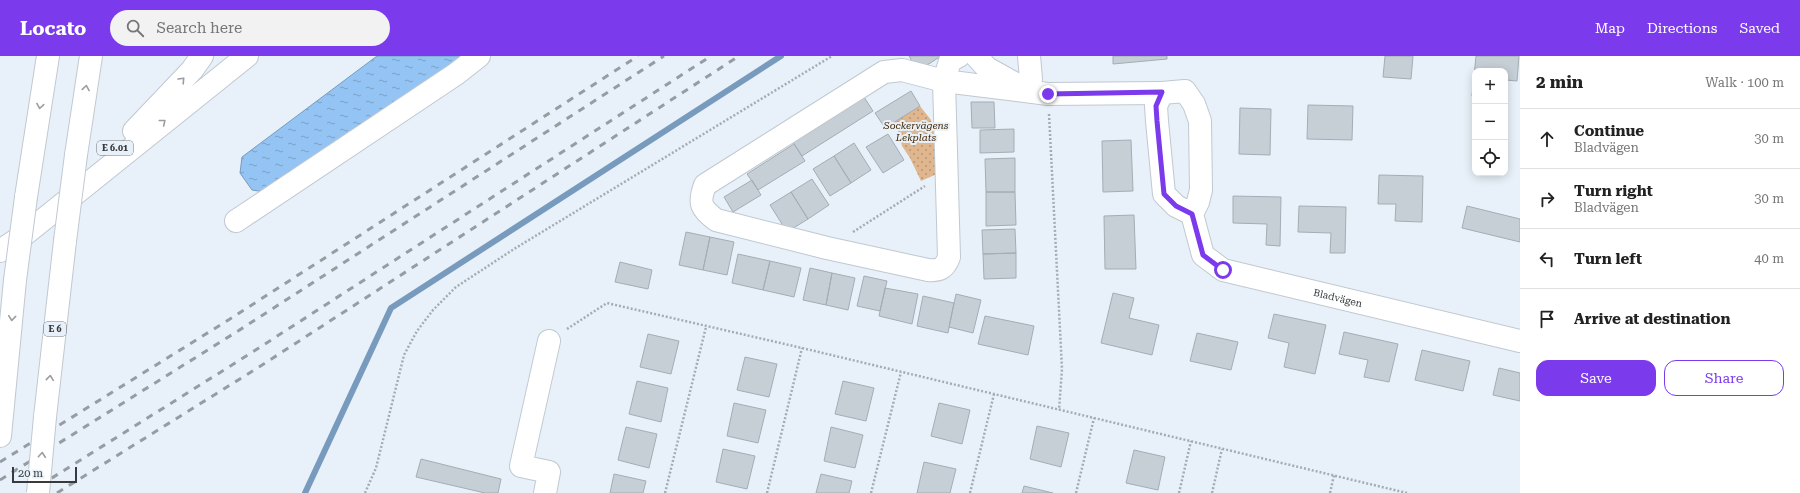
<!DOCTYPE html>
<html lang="en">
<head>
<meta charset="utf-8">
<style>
	:root { --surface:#fff; --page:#f2f2f2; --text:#222; --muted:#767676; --line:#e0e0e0; --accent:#7c3aed }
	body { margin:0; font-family:"Roboto Serif",serif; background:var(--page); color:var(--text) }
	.controls { position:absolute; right:12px; top:12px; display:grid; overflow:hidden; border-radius:8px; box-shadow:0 2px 10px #0003 }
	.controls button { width:36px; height:36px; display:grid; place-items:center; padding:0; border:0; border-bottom:1px solid var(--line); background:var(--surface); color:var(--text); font:20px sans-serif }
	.scale { position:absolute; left:12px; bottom:10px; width:65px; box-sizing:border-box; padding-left:4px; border:2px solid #373b3e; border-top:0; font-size:11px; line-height:14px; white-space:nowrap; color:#373b3e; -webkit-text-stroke:3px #e8f1f9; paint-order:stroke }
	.stop { position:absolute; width:12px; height:12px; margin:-9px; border:3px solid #7c3aed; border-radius:50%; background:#fff }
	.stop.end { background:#7c3aed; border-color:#fff; box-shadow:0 1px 4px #0008 }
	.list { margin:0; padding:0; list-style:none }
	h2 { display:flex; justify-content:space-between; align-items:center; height:52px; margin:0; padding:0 16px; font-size:17px }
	h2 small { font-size:13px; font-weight:400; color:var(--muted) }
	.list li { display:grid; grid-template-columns:26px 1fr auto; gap:12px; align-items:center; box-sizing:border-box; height:60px; padding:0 16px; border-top:1px solid var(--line) }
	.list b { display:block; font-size:15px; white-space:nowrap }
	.list p { margin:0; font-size:13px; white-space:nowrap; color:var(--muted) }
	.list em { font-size:13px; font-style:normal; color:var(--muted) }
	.actions { display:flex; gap:8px; padding:12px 16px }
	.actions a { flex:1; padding:9px 0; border:1px solid var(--accent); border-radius:12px; text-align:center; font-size:14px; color:var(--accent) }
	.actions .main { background:var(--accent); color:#fff }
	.icon { flex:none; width:22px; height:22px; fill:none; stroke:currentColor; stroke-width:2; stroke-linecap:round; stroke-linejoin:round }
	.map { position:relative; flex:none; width:1520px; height:437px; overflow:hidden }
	header { display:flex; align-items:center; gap:24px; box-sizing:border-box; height:56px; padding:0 20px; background:var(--accent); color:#fff }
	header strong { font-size:19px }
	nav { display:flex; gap:22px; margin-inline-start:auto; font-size:14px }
	.search { width:280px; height:36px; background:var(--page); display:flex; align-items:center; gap:10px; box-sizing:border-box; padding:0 14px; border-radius:22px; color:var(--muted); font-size:15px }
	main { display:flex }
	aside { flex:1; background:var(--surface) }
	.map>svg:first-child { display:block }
</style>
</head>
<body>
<header>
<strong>Locato</strong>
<div class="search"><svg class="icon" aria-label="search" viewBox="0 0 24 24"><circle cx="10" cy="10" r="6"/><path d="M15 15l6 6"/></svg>Search here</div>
<nav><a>Map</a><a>Directions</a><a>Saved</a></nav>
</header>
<main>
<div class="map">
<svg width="1520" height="437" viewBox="0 0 1520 437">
	<defs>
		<pattern id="park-dots" width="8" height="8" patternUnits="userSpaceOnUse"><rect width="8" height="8" fill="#dfb68d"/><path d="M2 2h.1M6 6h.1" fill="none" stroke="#b69575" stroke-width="1.8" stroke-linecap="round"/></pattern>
		<pattern id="water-ripples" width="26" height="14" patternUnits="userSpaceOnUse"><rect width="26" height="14" fill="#94c4f3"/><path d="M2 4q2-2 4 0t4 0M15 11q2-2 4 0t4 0" fill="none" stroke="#7aa0c6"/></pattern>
	</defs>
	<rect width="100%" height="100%" fill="#e8f1f9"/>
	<path fill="url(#park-dots)" d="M920,50L931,64L938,97L937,118L921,125L910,102L902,90L895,65Z"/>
	<path fill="url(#water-ripples)" stroke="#789bbd" d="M377,0H465L271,137L252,134L240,117L242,101Z"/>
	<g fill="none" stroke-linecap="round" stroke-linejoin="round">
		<path stroke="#789bbd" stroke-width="6" d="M305,437L391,252L781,0"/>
	</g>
	<path fill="#c6ced6" stroke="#a4acb4" d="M909,0H941L918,15Z
		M1113,0H1167V3L1113,8Z
		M1385,0H1413L1411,23L1383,21Z
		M1476,0H1519L1517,25L1506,24L1505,38V15H1475V41L1472,40Z
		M911,35L920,50L885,72L875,57Z
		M862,38L873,55L802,100L791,83Z
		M971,46H994L995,72H972Z
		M1308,49L1353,50L1352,84L1307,83Z
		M1240,52L1271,53L1270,99L1239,98Z
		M1014,73V96L980,97V74Z
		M888,78L904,104L883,117L866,91Z
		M1131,84L1133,135L1103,136L1102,85Z
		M854,87L871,114L851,127L834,100Z
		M794,88L805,105L758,134L747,118Z
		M834,100L851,127L830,140L813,113Z
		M1015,102V136H986L985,103Z
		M1379,119L1423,120L1422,166L1395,165L1396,148H1378Z
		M812,123L829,149L808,163L791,136Z
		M752,124L761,139L733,156L724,141Z
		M791,136L808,163L787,176L770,149Z
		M986,136H1015L1016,169L986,170Z
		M1233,140L1281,141L1280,190L1266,189L1267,168L1233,167Z
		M1299,150L1346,151L1345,197H1330L1331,177L1298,176Z
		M1467,150L1520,163V186L1462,172Z
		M1134,159L1136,213H1105L1104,160Z
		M1015,173L1016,197L983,198L982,174Z
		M686,176L710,181L703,214L679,209Z
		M710,181L734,186L727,219L703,214Z
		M1016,197V222L984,223L983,198Z
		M738,198L770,205L763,234L732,227Z
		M770,205L801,212L794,241L763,234Z
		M620,206L652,214L648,233L615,226Z
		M810,212L832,217L826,249L803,244Z
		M832,217L855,222L848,254L826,249Z
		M864,220L887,225L880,255L857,250Z
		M885,232L918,238L912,268L879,260Z
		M1113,237L1134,242L1129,262L1159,269L1152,299L1101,287Z
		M956,238L981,244L973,277L949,271Z
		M923,240L954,247L948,277L917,270Z
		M1274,258L1326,269L1315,318L1284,311L1289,287L1268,282Z
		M985,260L1034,270L1028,299L978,288Z
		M1344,276L1398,288L1389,326L1364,321L1368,304L1339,298Z
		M1197,277L1238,286L1231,314L1190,305Z
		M648,278L679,285L671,318L640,311Z
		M1422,294L1470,305L1463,335L1415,324Z
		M745,301L777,308L769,341L737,334Z
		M1499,312L1520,317V345L1493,339Z
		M637,325L668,332L661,366L629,358Z
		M843,325L874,332L866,365L835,358Z
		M734,347L766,354L758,387L727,380Z
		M939,347L970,354L962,388L931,380Z
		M1037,370L1069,377L1061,411L1030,403Z
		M626,371L657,378L649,412L618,404Z
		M831,371L863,379L855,412L824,405Z
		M723,393L755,400L747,433L716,426Z
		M1134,394L1165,401L1158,434L1126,427Z
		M421,403L501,423L498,437H485L416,421Z
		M924,406L956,413L950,437H917Z
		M614,418L646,425L643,437H610Z
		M821,418L852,425L849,437H816Z
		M1024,430L1053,437H1022Z"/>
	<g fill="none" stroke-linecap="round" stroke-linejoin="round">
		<g stroke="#c0c8d0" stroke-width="24">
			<g id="minor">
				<path d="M959,0L950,5L944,25L1048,38L1162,37"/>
				<path d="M976,0L987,12L1021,31L1031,23L1029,0"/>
				<path d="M902,14L944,25L949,201C945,212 940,215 928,214L827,192L716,164C701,152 698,148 705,129L884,16Z"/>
				<path id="s1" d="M1192,158L1176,150L1164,138L1157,65L1156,50L1162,37L1185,35L1194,48L1200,65L1201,134L1198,146L1192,158L1203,199L1223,214L1520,285"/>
				<path d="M236,165L456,18L479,0"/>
				<path d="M545,437L549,416L521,410L549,285"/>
			</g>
		</g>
		<g stroke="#c0c8d0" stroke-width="24">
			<path id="highway" d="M134,75L192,14L202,0
				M76,99L91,0
				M26,141L48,0
				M0,195L24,179L247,0
				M45,361L65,185
				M0,380L15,224"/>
		</g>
		<path stroke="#a4acb2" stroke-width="2.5" stroke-dasharray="2 2" stroke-linecap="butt" d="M1049,58L1062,313L1059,354
			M853,176L925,130
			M567,273L607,247L802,292L1407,437
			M365,437L376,412L404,299L417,275L433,254L456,231L514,193L832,0
			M665,437L706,271
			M767,437L802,292
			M871,437L901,316
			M970,437L994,338
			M1076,437L1094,362
			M1179,437L1191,385
			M1212,437L1222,393
			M1330,437L1334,419"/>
		<use href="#minor" stroke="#fff" stroke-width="22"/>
		<use href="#highway" stroke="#fff" stroke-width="22"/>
		<path stroke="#969ca2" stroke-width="3" stroke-dasharray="7 7" stroke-linecap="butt" d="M0,406L230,263L638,0
			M0,424L238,275L664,0
			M28,437L251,297L711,0
			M57,437L259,311L739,0"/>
		<g stroke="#c0c8d0" stroke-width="24" stroke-linecap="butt">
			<path id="highway-bridge" d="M65,185L76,99
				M15,224L26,141
				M38,437L45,361"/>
		</g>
		<use href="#highway-bridge" stroke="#fff" stroke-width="22"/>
	</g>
	<defs><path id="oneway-chevron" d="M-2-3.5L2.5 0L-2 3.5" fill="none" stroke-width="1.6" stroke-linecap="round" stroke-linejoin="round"/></defs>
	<g stroke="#9b9d9e">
		<use href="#oneway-chevron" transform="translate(182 24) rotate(-47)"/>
		<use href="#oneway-chevron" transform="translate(86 32) rotate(-81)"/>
		<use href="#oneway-chevron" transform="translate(40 50) rotate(99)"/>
		<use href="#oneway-chevron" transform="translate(163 66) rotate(-39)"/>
		<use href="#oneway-chevron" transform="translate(12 262) rotate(96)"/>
		<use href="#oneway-chevron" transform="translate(50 322) rotate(-84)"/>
		<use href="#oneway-chevron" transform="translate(42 399) rotate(-85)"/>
	</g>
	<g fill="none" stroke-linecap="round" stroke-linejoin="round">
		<path stroke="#7c3aed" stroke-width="5" d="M1048,38L1162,36L1156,50L1157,65L1164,138L1176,150L1192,158L1203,199L1223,214"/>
	</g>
	<g text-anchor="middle" stroke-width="4" stroke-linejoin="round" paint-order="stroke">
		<g fill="#e8f1f9" stroke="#6c7276" stroke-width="1">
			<rect x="97" y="85" width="36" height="14" rx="3"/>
			<rect x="44" y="266" width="22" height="14" rx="3"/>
		</g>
		<g font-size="9" font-weight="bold" fill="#373b3e">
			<text x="115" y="95">E 6.01</text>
			<text x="55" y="276">E 6</text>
		</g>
		<g font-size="10" font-style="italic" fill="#442500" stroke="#e8f1f9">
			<text x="916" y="73">Sockervägens<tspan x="916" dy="12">Lekplats</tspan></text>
		</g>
		<g font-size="10" fill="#373b3e" stroke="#e8f1f9">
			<text dy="4" stroke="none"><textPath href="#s1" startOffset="475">Bladvägen</textPath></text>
		</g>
	</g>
</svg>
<div class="controls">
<button>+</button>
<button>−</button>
<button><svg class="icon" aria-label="locate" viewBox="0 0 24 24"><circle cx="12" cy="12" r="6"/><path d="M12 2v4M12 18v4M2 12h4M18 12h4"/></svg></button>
</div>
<div class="scale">20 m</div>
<div class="stop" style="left:1223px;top:214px"></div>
<div class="stop end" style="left:1048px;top:38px"></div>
</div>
<aside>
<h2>2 min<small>Walk · 100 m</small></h2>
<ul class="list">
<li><svg class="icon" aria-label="ahead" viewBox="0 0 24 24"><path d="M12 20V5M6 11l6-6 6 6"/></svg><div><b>Continue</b><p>Bladvägen</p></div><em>30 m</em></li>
<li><svg class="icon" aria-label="right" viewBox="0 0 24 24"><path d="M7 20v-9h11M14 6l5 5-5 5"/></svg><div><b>Turn right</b><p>Bladvägen</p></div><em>30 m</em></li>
<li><svg class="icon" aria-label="left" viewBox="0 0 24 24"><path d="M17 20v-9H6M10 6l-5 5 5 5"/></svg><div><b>Turn left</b></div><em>40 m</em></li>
<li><svg class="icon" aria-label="arrive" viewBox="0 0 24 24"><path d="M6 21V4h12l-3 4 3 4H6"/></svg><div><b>Arrive at destination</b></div></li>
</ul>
<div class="actions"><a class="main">Save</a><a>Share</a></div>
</aside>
</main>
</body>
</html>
